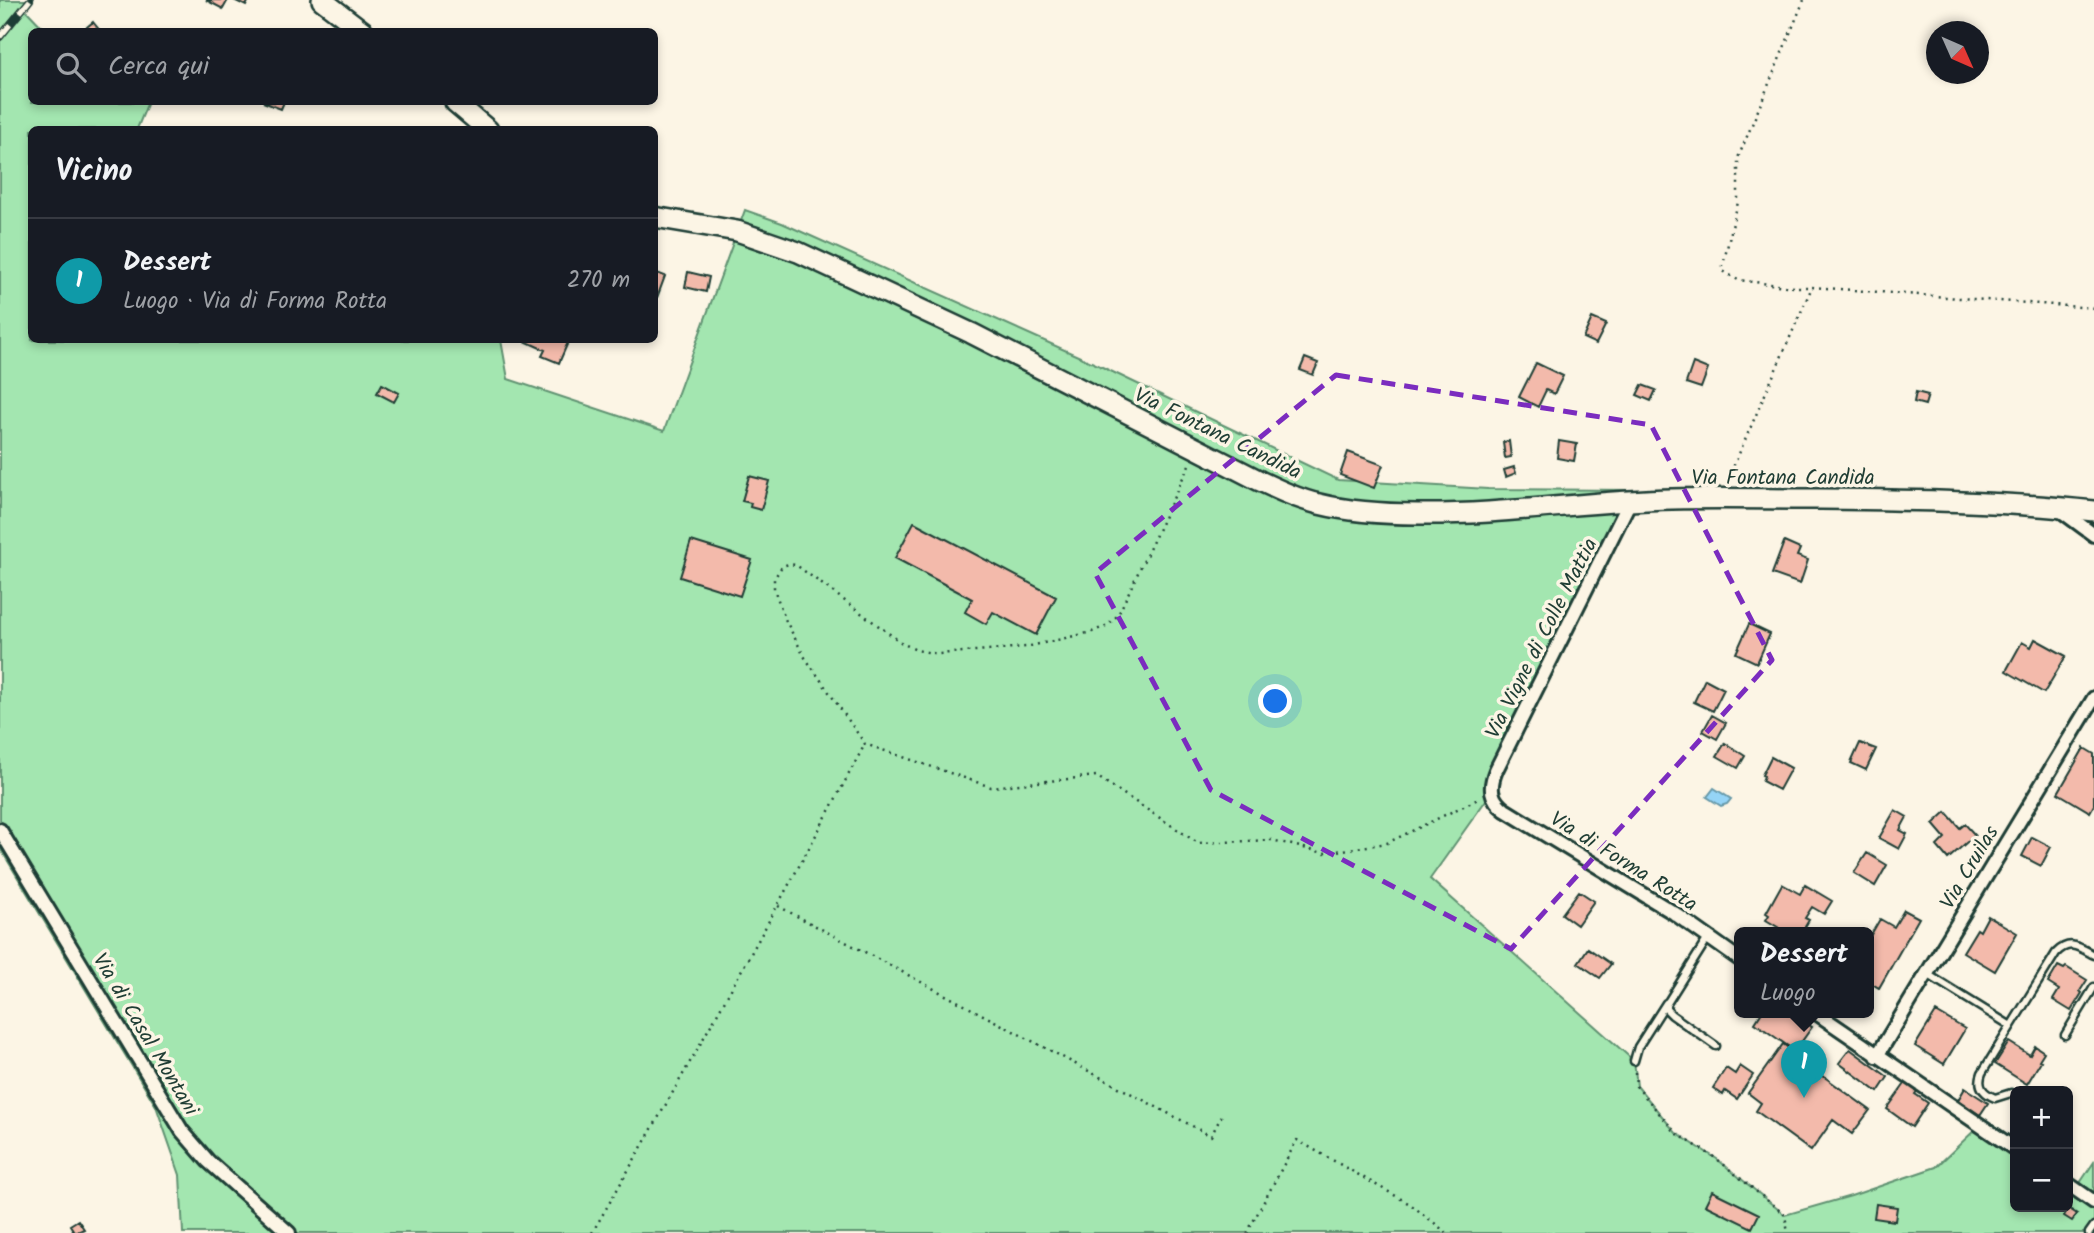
<!DOCTYPE html>
<html lang="it">
<head>
<meta charset="utf-8">
<style>
	:root { --surface:#171b24; --page:#20242c; --text:#f1f3f6; --muted:#9ea1a6; --line:#363941; --accent:#8c9099 }
	body { margin:0; font-family:Kalam,sans-serif; background:var(--page); color:var(--text) }
	.controls { position:absolute; right:21px; bottom:21px; display:grid; overflow:hidden; border-radius:10px; box-shadow:0 4px 10px #0003 }
	.controls button { width:63px; height:63px; display:grid; place-items:center; padding:0; border:0; border-bottom:2px solid var(--line); background:var(--surface); color:var(--text); font:35px sans-serif }
	.compass { position:absolute; left:1926px; top:21px; width:63px; height:63px; border-radius:50%; background:var(--surface); box-shadow:0 4px 10px #0003; rotate:135deg }
	.you { position:absolute; left:1276px; top:702px; width:24px; height:24px; margin:-18px; border:5px solid #fff; border-radius:50%; background:#1a73e8; box-shadow:0 0 0 10px #1a73e833 }
	.badge { display:grid; place-items:center; width:46px; height:46px; border-radius:50%; background:var(--accent); color:#fff; font-size:23px; font-weight:700 }
	.pin { position:absolute; translate:-50% -58px; filter:drop-shadow(0 2px 4px #0008) }
	.pin::after { content:''; position:absolute; top:37px; width:24px; height:21px; background:inherit; clip-path:polygon(0 0,100% 0,50% 100%) }
	.popup { position:absolute; left:1734px; top:927px; width:140px; height:91px; box-sizing:border-box; display:grid; place-content:center; border-radius:10px; background:var(--surface); filter:drop-shadow(0 2px 5px #0005); font-size:23px; white-space:nowrap; color:var(--muted) }
	.popup b { font-size:26px; color:var(--text) }
	.popup::after { content:''; position:absolute; left:50%; top:100%; margin-left:-14px; border:14px solid transparent; border-top-color:var(--surface) }
	.list { margin:0; padding:0; list-style:none }
	h2 { display:flex; justify-content:space-between; align-items:center; height:91px; margin:0; padding:0 28px; font-size:30px }
	h2 small { font-size:23px; font-weight:400; color:var(--muted) }
	.list li { display:grid; grid-template-columns:46px 1fr auto; gap:21px; align-items:center; box-sizing:border-box; height:126px; padding:0 28px; border-top:2px solid var(--line) }
	.list b { display:block; font-size:26px; white-space:nowrap }
	.list p { margin:0; font-size:23px; white-space:nowrap; color:var(--muted) }
	.list em { font-size:23px; font-style:normal; color:var(--muted) }
	.icon { flex:none; width:38px; height:38px; fill:none; stroke:currentColor; stroke-width:2; stroke-linecap:round; stroke-linejoin:round }
	.map { position:relative; flex:none; width:2094px; height:1233px; overflow:hidden }
	.search { position:absolute; background:var(--surface); box-shadow:0 4px 10px #0003; left:28px; top:28px; width:630px; height:77px; display:flex; align-items:center; gap:18px; box-sizing:border-box; padding:0 24px; border-radius:10px; color:var(--muted); font-size:26px }
	.panel { position:absolute; background:var(--surface); box-shadow:0 4px 10px #0003; left:28px; top:126px; width:630px; height:217px; border-radius:10px }
	.map>svg:first-child { display:block }
</style>
</head>
<body>
<div class="map">
<svg width="2094" height="1233" viewBox="0 0 2094 1233">
	<rect width="100%" height="100%" fill="#fcf5e5"/>
	<filter id="ink" filterUnits="userSpaceOnUse"><feTurbulence type="fractalNoise" baseFrequency=".0143" numOctaves="2"/><feDisplacementMap in="SourceGraphic" scale="14" xChannelSelector="R" yChannelSelector="G"/><feConvolveMatrix kernelMatrix="1 2 1 2 8 2 1 2 1" color-interpolation-filters="sRGB"/></filter>
	<g filter="url(#ink)">
		<path fill="#a3e6b0" stroke="#619272" stroke-width="2" d="M0,0H29L24,8L46,31L32,32V102H148L137,129L32,130V340H501L508,379L664,431L745,210L782,223L1098,365L1338,480L1488,489L1638,490L1491,793L1430,879L1634,1061L1637,1086L1676,1133L1717,1159L1785,1215L1851,1196L1936,1167L1980,1125L2015,1149V1207H2068V1184L2076,1189L2094,1162V1233H183L180,1175L156,1106L0,848Z"/>
		<path fill="#95d4f6" stroke="#6698a8" stroke-width="2" d="M1714,788L1731,799L1727,804L1721,806L1707,797Z"/>
		<path fill="#f3baab" stroke="#1f3d34" stroke-width="2" d="M206,0H228L223,9Z
			M234,0H249L246,6Z
			M93,22L101,32H81Z
			M263,102H284L281,109Z
			M654,272L665,276L654,306Z
			M688,272L709,277L706,292L685,287Z
			M1592,318L1606,324L1596,344L1583,338Z
			M525,340H569L559,363L542,356L545,350L525,341Z
			M1305,358L1318,363L1313,375L1300,370Z
			M1536,363L1563,376L1554,394L1546,390L1538,407L1519,397Z
			M1693,363L1708,369L1701,388L1686,383Z
			M382,384L399,393L394,402L377,393Z
			M1642,385L1656,390L1651,401L1637,395Z
			M1916,392L1928,395L1925,405L1914,402Z
			M1509,441L1511,457L1505,458L1503,442Z
			M1559,441L1577,444L1574,461L1557,458Z
			M1348,452L1383,465L1374,488L1340,475Z
			M1514,467L1516,473L1506,477L1504,470Z
			M749,476L769,481L761,510L750,507L751,503L742,501Z
			M914,522L1056,597L1036,635L993,612L986,624L965,612L972,599L895,558Z
			M691,541L752,560L740,596L680,577Z
			M1784,542L1800,549L1797,556L1808,560L1800,584L1772,574Z
			M1749,624L1770,634L1757,663L1736,653Z
			M2035,639L2066,656L2044,693L2006,671L2022,642L2031,647Z
			M1705,679L1724,689L1713,711L1694,702Z
			M1712,715L1726,723L1717,739L1703,731Z
			M1725,743L1745,756L1738,768L1717,756Z
			M1860,743L1876,749L1866,770L1851,763Z
			M2084,748L2094,754V805L2090,812L2058,793Z
			M1771,757L1791,768L1779,790L1762,781L1764,776L1762,775Z
			M1895,810L1907,817L1900,830L1907,834L1899,849L1879,838Z
			M1946,812L1960,828L1965,824L1975,835L1948,859L1937,846L1945,838L1933,824Z
			M2032,837L2051,847L2041,866L2022,856Z
			M1867,853L1887,865L1875,886L1854,873Z
			M1782,884L1800,894L1805,885L1832,901L1824,914L1812,907L1805,918L1809,920L1802,932H1786L1766,920L1769,915L1766,913Z
			M1579,891L1594,901L1577,925L1562,914Z
			M1904,910L1919,918L1879,988L1869,982V938L1880,919L1894,927Z
			M1988,916L2017,933L1995,971L1963,952L1977,929L1980,931Z
			M1588,948L1611,964L1600,978L1578,963Z
			M2058,966L2064,969L2066,967L2087,980L2080,991L2082,993L2071,1011L2053,1000L2059,990L2048,983Z
			M1762,1012H1791L1812,1027L1795,1051L1755,1023Z
			M1936,1012L1965,1029L1944,1064L1915,1046Z
			M2009,1042L2030,1055L2035,1046L2044,1052L2039,1060L2041,1061L2027,1084L1995,1064Z
			M1783,1044L1802,1058L1801,1060L1870,1110L1852,1134L1833,1120L1811,1151L1756,1111L1761,1103L1748,1093Z
			M1850,1049L1888,1077L1878,1092L1839,1063Z
			M1740,1066L1753,1075L1737,1099L1725,1091L1723,1095L1713,1088L1726,1068L1735,1074Z
			M1907,1081L1919,1089L1915,1094L1928,1103L1912,1127L1887,1109Z
			M1965,1088L1988,1103L1980,1115L1958,1100Z
			M1712,1191L1759,1214L1752,1228L1705,1205Z
			M1876,1204L1897,1207L1895,1221L1874,1218Z
			M2068,1208L2077,1214L2072,1221L2064,1216Z
			M78,1220L84,1229L75,1233L70,1225Z"/>
		<g fill="none" stroke-linecap="round" stroke-linejoin="round">
			<g stroke="#1f3d34" stroke-width="11">
				<path id="service" d="M1708,938L1666,1005V1009L1672,1015L1716,1046
					M1927,974L2011,1026
					M2065,1035L2094,987
					M1634,1061L1638,1047L1666,1003
					M2011,1093L1995,1098C1983,1093 1977,1086 1982,1073L2056,953C2070,939 2079,947 2094,955
					M2089,1233L2094,1226"/>
			</g>
			<g stroke="#1f3d34" stroke-width="18">
				<path id="minor" d="M1630,501L1496,770C1489,787 1490,799 1505,810L1674,913L1739,959
					M2060,510L2094,535
					M0,830L182,1131L208,1161L289,1233
					M1815,1012L2015,1149
					M1877,1056L2094,698
					M2068,1184L2094,1202"/>
			</g>
			<g stroke="#1f3d34" stroke-width="24">
				<path id="secondary" d="M322,0L364,32
					M455,102L488,130
					M654,217L737,231L798,252L971,333L1260,481C1279,490 1298,499 1319,504C1351,512 1385,514 1418,514C1503,515 1587,501 1672,499C1721,498 1770,499 1820,499C1911,500 2003,501 2094,511"/>
			</g>
			<path stroke="#1f3d34" stroke-width="2.5" stroke-dasharray="2 5" stroke-linecap="butt" d="M1804,0L1738,158V202L1723,265V271L1738,280L1793,287H1812L2094,308
				M1189,465L1118,615L1108,625L1092,632L1026,647L938,654L916,650L902,643L796,565L789,564L782,566L774,579V589L785,619L804,656L865,744L991,787L1096,776L1198,843L1272,840L1324,853L1387,843L1478,799
				M1728,479L1812,287
				M778,906L1211,1136L1223,1113
				M1635,1072L1636,1086L1676,1133L1717,1159L1785,1215L1788,1233
				M592,1233C686,1071 777,909 865,744
				M1247,1233L1297,1140L1410,1204L1447,1233"/>
			<use href="#service" stroke="#fcf5e5" stroke-width="6"/>
			<use href="#minor" stroke="#fcf5e5" stroke-width="12"/>
			<use href="#secondary" stroke="#fcf5e5" stroke-width="19"/>
			<g stroke="#1f3d34" stroke-width="8">
				<path id="rail" d="M0,37L30,0"/>
			</g>
			<use href="#rail" stroke="#fcf5e5" stroke-width="5" stroke-dasharray="16" stroke-linecap="butt"/>
		</g>
	</g>
	<path fill="none" stroke="#7b2cbf" stroke-width="5" stroke-dasharray="14 9" stroke-linejoin="round" d="M1336,375L1651,425L1772,660L1511,949L1211,790L1095,573Z"/>
	<g text-anchor="middle" stroke-width="7" stroke-linejoin="round" paint-order="stroke">
		<g font-size="21" fill="#1f3d34" stroke="#fcf5e5">
			<text transform="translate(1218 433) rotate(26)" y="7">Via Fontana Candida</text>
			<text x="1783" y="484">Via Fontana Candida</text>
			<text transform="translate(1541 638) rotate(-63)" y="7">Via Vigne di Colle Mattia</text>
			<text transform="translate(1624 861) rotate(32)" y="7">Via di Forma Rotta</text>
			<text transform="translate(1969 867) rotate(-59)" y="7">Via Cruilas</text>
			<text transform="translate(146 1034) rotate(59)" y="7">Via di Casal Montani</text>
		</g>
	</g>
</svg>
<div class="controls">
<button>+</button>
<button>−</button>
</div>
<svg class="compass" viewBox="-18 -18 36 36"><path d="M0-13l5 13h-10z" fill="#e53935"/><path d="M0 13l5-13h-10z" fill="#9ea1a6"/></svg>
<div class="you"></div>
<div class="pin badge" style="left:1804px;top:1098px;background:#0f9aa8">1</div>
<div class="popup"><b>Dessert</b>Luogo</div>
<div class="search"><svg class="icon" aria-label="search" viewBox="0 0 24 24"><circle cx="10" cy="10" r="6"/><path d="M15 15l6 6"/></svg>Cerca qui</div>
<section class="panel">
<h2>Vicino<small></small></h2>
<ul class="list">
<li><span class="badge" style="background:#0f9aa8">1</span><div><b>Dessert</b><p>Luogo · Via di Forma Rotta</p></div><em>270 m</em></li>
</ul>
</section>
</div>
</body>
</html>
